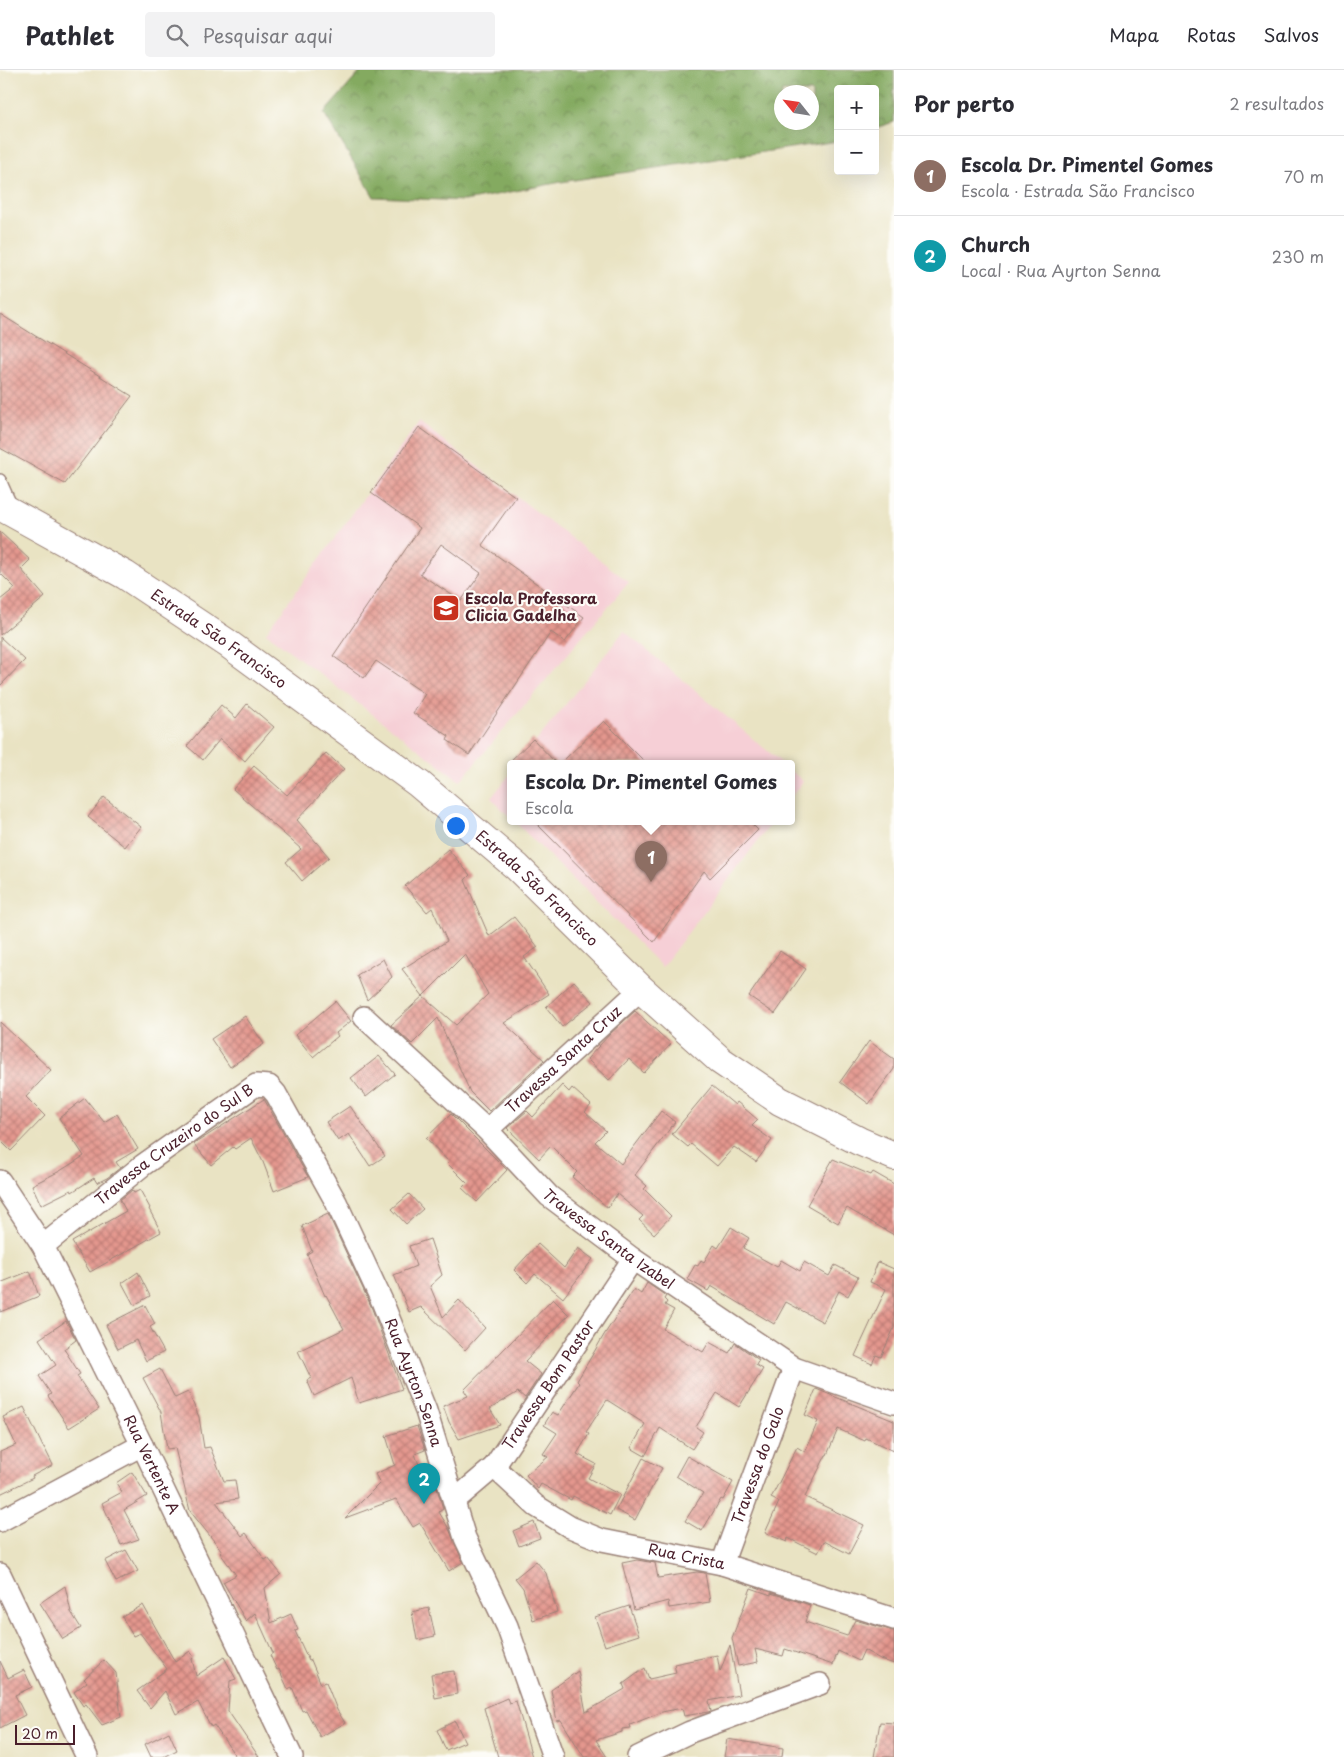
<!DOCTYPE html>
<html lang="pt">
<head>
<meta charset="utf-8">
<style>
	:root { --surface:#fff; --page:#f2f2f3; --text:#2b2b33; --muted:#7c7c81; --line:#e1e1e2; --accent:#db2777 }
	body { margin:0; font-family:"Playpen Sans",sans-serif; background:var(--page); color:var(--text) }
	.controls { position:absolute; right:15px; top:15px; display:grid; overflow:hidden; border-radius:5px; box-shadow:0 5px 20px #0002 }
	.controls button { width:45px; height:45px; display:grid; place-items:center; padding:0; border:0; border-bottom:1px solid var(--line); background:var(--surface); color:var(--text); font:25px sans-serif }
	.compass { position:absolute; left:774px; top:15px; width:45px; height:45px; border-radius:50%; background:var(--surface); box-shadow:0 5px 20px #0002; rotate:300deg }
	.scale { position:absolute; left:15px; bottom:12px; width:60px; box-sizing:border-box; padding-left:5px; border:2px solid #4a1f2b; border-top:0; font-size:14px; line-height:18px; white-space:nowrap; color:#4a1f2b; -webkit-text-stroke:4px #fdfcf7; paint-order:stroke }
	.you { position:absolute; left:455px; top:755px; width:18px; height:18px; margin:-12px; border:4px solid #fff; border-radius:50%; background:#1a73e8; box-shadow:0 0 0 8px #1a73e833 }
	.badge { display:grid; place-items:center; width:32px; height:32px; border-radius:50%; background:var(--accent); color:#fff; font-size:16px; font-weight:700 }
	.pin { position:absolute; translate:-50% -41px; filter:drop-shadow(0 1px 2px #0008) }
	.pin::after { content:''; position:absolute; top:26px; width:18px; height:15px; background:inherit; clip-path:polygon(0 0,100% 0,50% 100%) }
	.popup { position:absolute; left:507px; top:690px; width:288px; height:65px; box-sizing:border-box; display:grid; place-content:center; border-radius:5px; background:var(--surface); filter:drop-shadow(0 1px 4px #0005); font-size:16px; white-space:nowrap; color:var(--muted) }
	.popup b { font-size:19px; color:var(--text) }
	.popup::after { content:''; position:absolute; left:50%; top:100%; margin-left:-10px; border:10px solid transparent; border-top-color:var(--surface) }
	.list { margin:0; padding:0; list-style:none }
	h2 { display:flex; justify-content:space-between; align-items:center; height:65px; margin:0; padding:0 20px; font-size:21px }
	h2 small { font-size:16px; font-weight:400; color:var(--muted) }
	.list li { display:grid; grid-template-columns:32px 1fr auto; gap:15px; align-items:center; box-sizing:border-box; height:80px; padding:0 20px; border-top:1px solid var(--line) }
	.list b { display:block; font-size:19px; white-space:nowrap }
	.list p { margin:0; font-size:16px; white-space:nowrap; color:var(--muted) }
	.list em { font-size:16px; font-style:normal; color:var(--muted) }
	.icon { flex:none; width:28px; height:28px; fill:none; stroke:currentColor; stroke-width:2; stroke-linecap:round; stroke-linejoin:round }
	.map { position:relative; flex:none; width:894px; height:1687px; overflow:hidden }
	header { display:flex; align-items:center; gap:30px; box-sizing:border-box; height:70px; padding:0 25px; background:var(--surface); border-bottom:1px solid var(--line) }
	header strong { font-size:24px }
	nav { display:flex; gap:28px; margin-inline-start:auto; font-size:18px }
	.search { width:350px; height:45px; background:var(--page); display:flex; align-items:center; gap:12px; box-sizing:border-box; padding:0 18px; border-radius:5px; color:var(--muted); font-size:19px }
	main { display:flex }
	aside { flex:1; background:var(--surface) }
	.map>svg:first-child { display:block }
</style>
</head>
<body>
<header>
<strong>Pathlet</strong>
<div class="search"><svg class="icon" aria-label="search" viewBox="0 0 24 24"><circle cx="10" cy="10" r="6"/><path d="M15 15l6 6"/></svg>Pesquisar aqui</div>
<nav><a>Mapa</a><a>Rotas</a><a>Salvos</a></nav>
</header>
<main>
<div class="map">
<svg width="894" height="1687" viewBox="0 0 894 1687">
	<defs>
		<pattern id="forest-crowns" width="20" height="18" patternUnits="userSpaceOnUse" patternTransform="scale(1.25)"><rect width="20" height="18" fill="#84aa60"/><path d="M2 6a3 3 0 1 1 6 0M12 15a3 3 0 1 1 6 0" fill="none" stroke="#6e8a4f"/></pattern>
		<pattern id="building-cross-hatch" width="8" height="8" patternUnits="userSpaceOnUse" patternTransform="scale(1.25)"><rect width="8" height="8" fill="#e4978e"/><path d="M0 0l8 8M0 8l8-8" fill="none" stroke="#bb7b74"/></pattern>
	</defs>
	<rect width="100%" height="100%" fill="#fdfcf7"/>
	<filter id="ink" filterUnits="userSpaceOnUse"><feTurbulence type="fractalNoise" baseFrequency=".02" numOctaves="2"/><feDisplacementMap in="SourceGraphic" scale="10" xChannelSelector="R" yChannelSelector="G"/><feConvolveMatrix kernelMatrix="1 2 1 2 8 2 1 2 1" color-interpolation-filters="sRGB"/></filter>
	<filter id="wash" filterUnits="userSpaceOnUse"><feTurbulence type="fractalNoise" baseFrequency=".0096" numOctaves="4" result="noise"/><feDisplacementMap in="SourceGraphic" scale="20" xChannelSelector="R" yChannelSelector="G"/><feGaussianBlur stdDeviation="1.12" result="paint"/><feColorMatrix in="noise" values="0 0 0 0 0 0 0 0 0 0 0 0 0 0 0 0 0 1.4 0 .05"/><feComposite in="paint" operator="in"/></filter>
	<g filter="url(#wash)">
		<rect width="100%" height="100%" fill="#e9e3c3"/>
		<path fill="#f6cfd6" d="M419,352L629,512L460,711L266,563Z
			M624,561L782,693H519Z
			M791,701L803,711L791,727Z
			M511,703V748L491,728Z
			M514,751H773L662,897Z"/>
		<path fill="url(#forest-crowns)" stroke="#676446" fill-rule="evenodd" d="M362,0H894V52L875,58V19H838V71L561,112L465,131L374,127L324,43ZM782,22H812V52H782Z"/>
		<g id="blocks">
			<path fill="url(#building-cross-hatch)" fill-rule="evenodd" d="M0,244L132,326L65,414L0,378Z
				M419,357L516,427L482,475L584,547L565,572L551,562L469,685L447,670L449,666L413,643L425,624L376,591L364,608L333,586L420,458L371,423ZM441,474L481,503L461,531L420,504Z
				M0,462L30,490L21,499L45,527L0,565V530L15,518L0,503Z
				M0,567L25,590L0,616Z
				M247,634L274,657L245,691L220,669L203,690L187,676L221,635L236,648Z
				M604,651L646,693H561Z
				M533,669L556,693H508Z
				M326,683L344,699L297,750L329,787L302,811L286,792L301,779L233,719L254,696L287,725Z
				M104,727L141,757L125,777L88,747Z
				M534,751H749L758,760L710,808L704,801L654,872Z
				M448,779L470,805L465,810L489,866L514,847L538,877L524,887L549,924L504,953L544,990L489,1041L470,1022L438,948L412,974L391,955L423,926L402,899L447,871L432,838L427,842L405,816ZM465,884L488,924L456,955L423,926Z
				M780,881L806,899L775,944L749,926Z
				M383,889L392,907L367,930L357,905Z
				M574,911L593,932L562,957L546,937Z
				M335,931L351,951L336,963L338,966L313,987L295,965Z
				M635,941L671,974L644,1003L629,989L609,1010L587,989L610,964Z
				M245,946L264,974L230,997L211,969Z
				M0,952L51,1000L26,1027L45,1046L11,1081L0,1070Z
				M869,971L894,989V999L869,1034L840,1012Z
				M379,986L395,1004L366,1027L351,1008Z
				M562,1015L569,1022L572,1018L591,1035L585,1042L606,1061L595,1072L621,1094L661,1041L675,1052L635,1105L647,1116L644,1119L671,1146L654,1164L639,1150L643,1146L617,1124L608,1138L572,1107L577,1102L551,1076L539,1089L507,1058L527,1041L533,1047Z
				M712,1016L735,1035L737,1032L758,1050L752,1056L772,1070L756,1092L734,1077L717,1096L691,1074L688,1077L672,1064Z
				M85,1028L104,1052L117,1044L138,1079L116,1092L120,1098L107,1108L97,1113L94,1108L72,1122L71,1120L41,1135L32,1115L60,1101L84,1086L59,1048Z
				M264,1029L308,1107L274,1121L263,1092L251,1068L235,1079L233,1077L211,1095L194,1074Z
				M350,1036L385,1086L370,1096L349,1064L338,1071L326,1052Z
				M451,1044L507,1100L477,1132L462,1118L467,1113L447,1093L449,1092L426,1068Z
				M833,1089L871,1105L873,1102L894,1114V1165L847,1138L838,1153L807,1135Z
				M132,1120L134,1123L140,1120L150,1138L149,1139L161,1162L90,1202L72,1172L126,1141L120,1130Z
				M409,1124L423,1139L406,1154L392,1139Z
				M328,1144L371,1236L402,1319L359,1333L351,1308L314,1326L307,1310L311,1308L298,1281L344,1259L326,1225L325,1226L307,1184L312,1181L302,1156Z
				M731,1157L749,1168L743,1178L777,1197L781,1190L800,1201L804,1192L829,1206L835,1195L858,1207L848,1226L839,1221L823,1252L786,1232L774,1254L711,1216L708,1221L687,1209L695,1195L698,1196L701,1190L704,1192L714,1175L718,1178Z
				M430,1169L442,1205L430,1216L443,1247L459,1230L485,1258L465,1280L421,1237L409,1242L394,1205L416,1196L409,1176Z
				M538,1174L564,1198L578,1178L593,1189L563,1228L535,1204L527,1213L514,1200Z
				M878,1192L894,1199V1258L881,1287L876,1285L872,1294L855,1286L886,1219L870,1212Z
				M30,1201L39,1226L0,1242V1213Z
				M138,1202L150,1226L134,1235L122,1213Z
				M647,1213L666,1226L664,1229L667,1232L665,1235L674,1240L663,1259L703,1282L709,1272L729,1283L735,1273L759,1290L756,1295L763,1299L739,1337L717,1323L696,1357L703,1362L692,1379L660,1358L645,1386L631,1378L645,1354L607,1330L586,1362L589,1364L577,1384L596,1394L588,1408L620,1425L610,1445L573,1426L571,1430L541,1414L538,1419L526,1405L548,1387L543,1384L557,1363L544,1355L552,1342L558,1345L579,1313L577,1311L604,1265L634,1219L641,1224Z
				M553,1229L569,1245L525,1291L541,1304L525,1328L518,1322L490,1339L500,1355L459,1369L449,1352L443,1336L468,1326L464,1320Z
				M145,1235L155,1254L150,1257L164,1282L146,1291L136,1270L118,1279L106,1255Z
				M66,1251L76,1270L64,1279L80,1304L77,1306L99,1339L69,1358L48,1326L51,1324L39,1306L56,1295L39,1269Z
				M160,1299L175,1328L188,1322L199,1347L204,1378L210,1377L224,1411L235,1410L238,1429L216,1432L242,1466L246,1463L265,1490L268,1488L281,1504L265,1518L271,1553L291,1544L298,1560L295,1561L309,1591L311,1590L321,1614L326,1612L337,1640L345,1653L320,1667L306,1640L302,1641L292,1617L288,1619L279,1599L277,1600L270,1585L273,1583L255,1543L246,1551L223,1512L236,1505L220,1483L222,1481L190,1441L175,1378L167,1379L161,1342L143,1308Z
				M816,1319L894,1351V1381L866,1368L865,1371L838,1359L827,1385H826L805,1427L864,1455L849,1484L824,1471L818,1483L788,1468L787,1472L765,1463L779,1432L771,1428L797,1377L805,1382L818,1351L805,1345Z
				M24,1337L43,1377H44L53,1395L32,1406L33,1408L0,1424V1382L16,1375L3,1347Z
				M417,1356L425,1380L415,1384L427,1416L435,1411L443,1439L439,1442L449,1459L463,1492L449,1501L420,1453L413,1457L396,1429L345,1448L380,1413L375,1404L395,1395L386,1366Z
				M687,1386L733,1412L723,1430L721,1429L702,1461L685,1451L703,1423L676,1406Z
				M643,1388L662,1398L635,1450L616,1440Z
				M132,1402L147,1426L124,1440L139,1469L121,1475L102,1433L122,1422L116,1413Z
				M534,1452L540,1468L519,1476L513,1461Z
				M126,1480L138,1501L116,1512L105,1491Z
				M637,1490L655,1493L658,1508L697,1502L705,1503L710,1532L669,1538L668,1531L634,1540L622,1493Z
				M536,1491L546,1503L557,1542L533,1550L523,1518L515,1508Z
				M65,1516L71,1542L81,1558L63,1569L40,1533Z
				M751,1518L771,1525V1523L810,1535L805,1552L847,1566L855,1550L894,1561V1594L880,1589L864,1580L859,1591L838,1581L833,1595L785,1579L783,1586L755,1579L758,1592L738,1596L732,1568Z
				M143,1535L175,1592L190,1581L194,1587L192,1589L196,1606L224,1587L236,1609L230,1611L228,1641L259,1687H236L214,1655L211,1657L198,1632L176,1644L165,1621L150,1638L137,1621L167,1599L140,1563L133,1566L122,1547Z
				M629,1536L639,1565L605,1576L595,1547Z
				M429,1538L435,1566L417,1570L412,1542Z
				M730,1575L739,1625L709,1631L711,1641L708,1642L684,1646L682,1638L662,1642L630,1655L631,1658L622,1659V1662L596,1670L607,1687H584L561,1650L557,1651L551,1620L578,1601L586,1642L625,1619L623,1614L645,1598L649,1609L676,1603L674,1594L717,1585L720,1602Z
				M104,1590L116,1603L121,1647L102,1655L86,1634L83,1636L74,1622L87,1612L84,1609Z
				M0,1591L8,1608L24,1600L32,1617L15,1625L25,1645L0,1658Z
				M454,1601L457,1624L435,1628L431,1604Z
				M507,1628L509,1633L516,1631L532,1687H498L484,1638Z
				M455,1651L465,1672L446,1680L437,1660Z
				M880,1652L894,1653V1687H874Z
				M169,1662L177,1680L163,1687H151L145,1674Z
				M727,1669L783,1678L782,1687H724Z"/>
		</g>
	</g>
	<g filter="url(#ink)">
		<use href="#blocks" fill-opacity="0" stroke="#9a8177" stroke-width="1"/>
		<g fill="none" stroke-linecap="round" stroke-linejoin="round">
			<g stroke="#9a8177" stroke-width="14">
				<path id="service" d="M0,410L12,437"/>
			</g>
			<g stroke="#9a8177" stroke-width="24">
				<g id="minor">
					<path id="s1" d="M364,947L487,1060L549,1126L633,1189L794,1298L894,1333"/>
					<path id="s2" d="M487,1060L641,919"/>
					<path id="s3" d="M0,1111L43,1176L142,1375L292,1687"/>
					<path id="s4" d="M43,1176L143,1095L256,1015L269,1016L276,1024L336,1132L382,1231L426,1341L465,1468L507,1556L553,1687"/>
					<path id="s5" d="M494,1397L536,1436L570,1457L602,1470L722,1494L894,1549"/>
					<path id="s6" d="M454,1431L494,1397L633,1189"/>
					<path d="M0,1451L142,1375"/>
					<path id="s7" d="M722,1494L794,1298"/>
					<path d="M0,1504L87,1687"/>
					<path d="M638,1687L690,1662L820,1614"/>
				</g>
			</g>
			<g stroke="#9a8177" stroke-width="30">
				<g id="tertiary">
					<path id="s8" d="M0,436L125,505L227,573L419,714L517,797L641,919L721,991L780,1031L859,1071L894,1086"/>
				</g>
			</g>
			<use href="#service" stroke="#fff" stroke-width="11"/>
			<use href="#minor" stroke="#fff" stroke-width="21"/>
			<use href="#tertiary" stroke="#fff" stroke-width="28"/>
		</g>
	</g>
	<defs>
		<g id="school-square" transform="scale(1.4375)"><rect x="-9" y="-9" width="18" height="18" rx="4" fill="#c8321e" stroke="#fdfcf7"/><path d="M0-5L7-2L0 1L-7-2ZM-4 1L0 2.5L4 1V4Q0 6-4 4Z" fill="#fff"/></g>
	</defs>
	<g fill-rule="evenodd">
		<use href="#school-square" x="446" y="538"/>
	</g>
	<g text-anchor="middle" stroke-width="4.5" stroke-linejoin="round" paint-order="stroke">
		<g font-size="15" font-weight="bold" fill="#4a1f2b" stroke="#fdfcf7" text-anchor="start">
			<text x="465" y="534">Escola Professora<tspan x="465" dy="17">Clicia Gadelha</tspan></text>
		</g>
		<g font-size="15" fill="#4a1f2b" stroke="#fdfcf7">
			<text dy="5" stroke="none"><textPath href="#s8" startOffset="256">Estrada São Francisco</textPath></text>
			<text dy="5" stroke="none"><textPath href="#s8" startOffset="661">Estrada São Francisco</textPath></text>
			<text dy="5" stroke="none"><textPath href="#s2" startOffset="104">Travessa Santa Cruz</textPath></text>
			<text dy="5" stroke="none"><textPath href="#s4" startOffset="166">Travessa Cruzeiro do Sul B</textPath></text>
			<text dy="5" stroke="none"><textPath href="#s1" startOffset="331">Travessa Santa Izabel</textPath></text>
			<text dy="5" stroke="none"><textPath href="#s4" startOffset="611">Rua Ayrton Senna</textPath></text>
			<text dy="5" stroke="none"><textPath href="#s6" startOffset="151">Travessa Bom Pastor</textPath></text>
			<text dy="5" stroke="none"><textPath href="#s3" startOffset="322">Rua Vertente A</textPath></text>
			<text dy="5" stroke="none"><textPath href="#s7" startOffset="105">Travessa do Galo</textPath></text>
			<text dy="5" stroke="none"><textPath href="#s5" startOffset="218">Rua Crista</textPath></text>
		</g>
	</g>
</svg>
<div class="controls">
<button>+</button>
<button>−</button>
</div>
<svg class="compass" viewBox="-18 -18 36 36"><path d="M0-13l5 13h-10z" fill="#e53935"/><path d="M0 13l5-13h-10z" fill="#7c7c81"/></svg>
<div class="scale">20 m</div>
<div class="you"></div>
<div class="pin badge" style="left:651px;top:812px;background:#8d6e63">1</div>
<div class="popup"><b>Escola Dr. Pimentel Gomes</b>Escola</div>
<div class="pin badge" style="left:424px;top:1434px;background:#0f9aa8">2</div>
</div>
<aside>
<h2>Por perto<small>2 resultados</small></h2>
<ul class="list">
<li><span class="badge" style="background:#8d6e63">1</span><div><b>Escola Dr. Pimentel Gomes</b><p>Escola · Estrada São Francisco</p></div><em>70 m</em></li>
<li><span class="badge" style="background:#0f9aa8">2</span><div><b>Church</b><p>Local · Rua Ayrton Senna</p></div><em>230 m</em></li>
</ul>
</aside>
</main>
</body>
</html>
